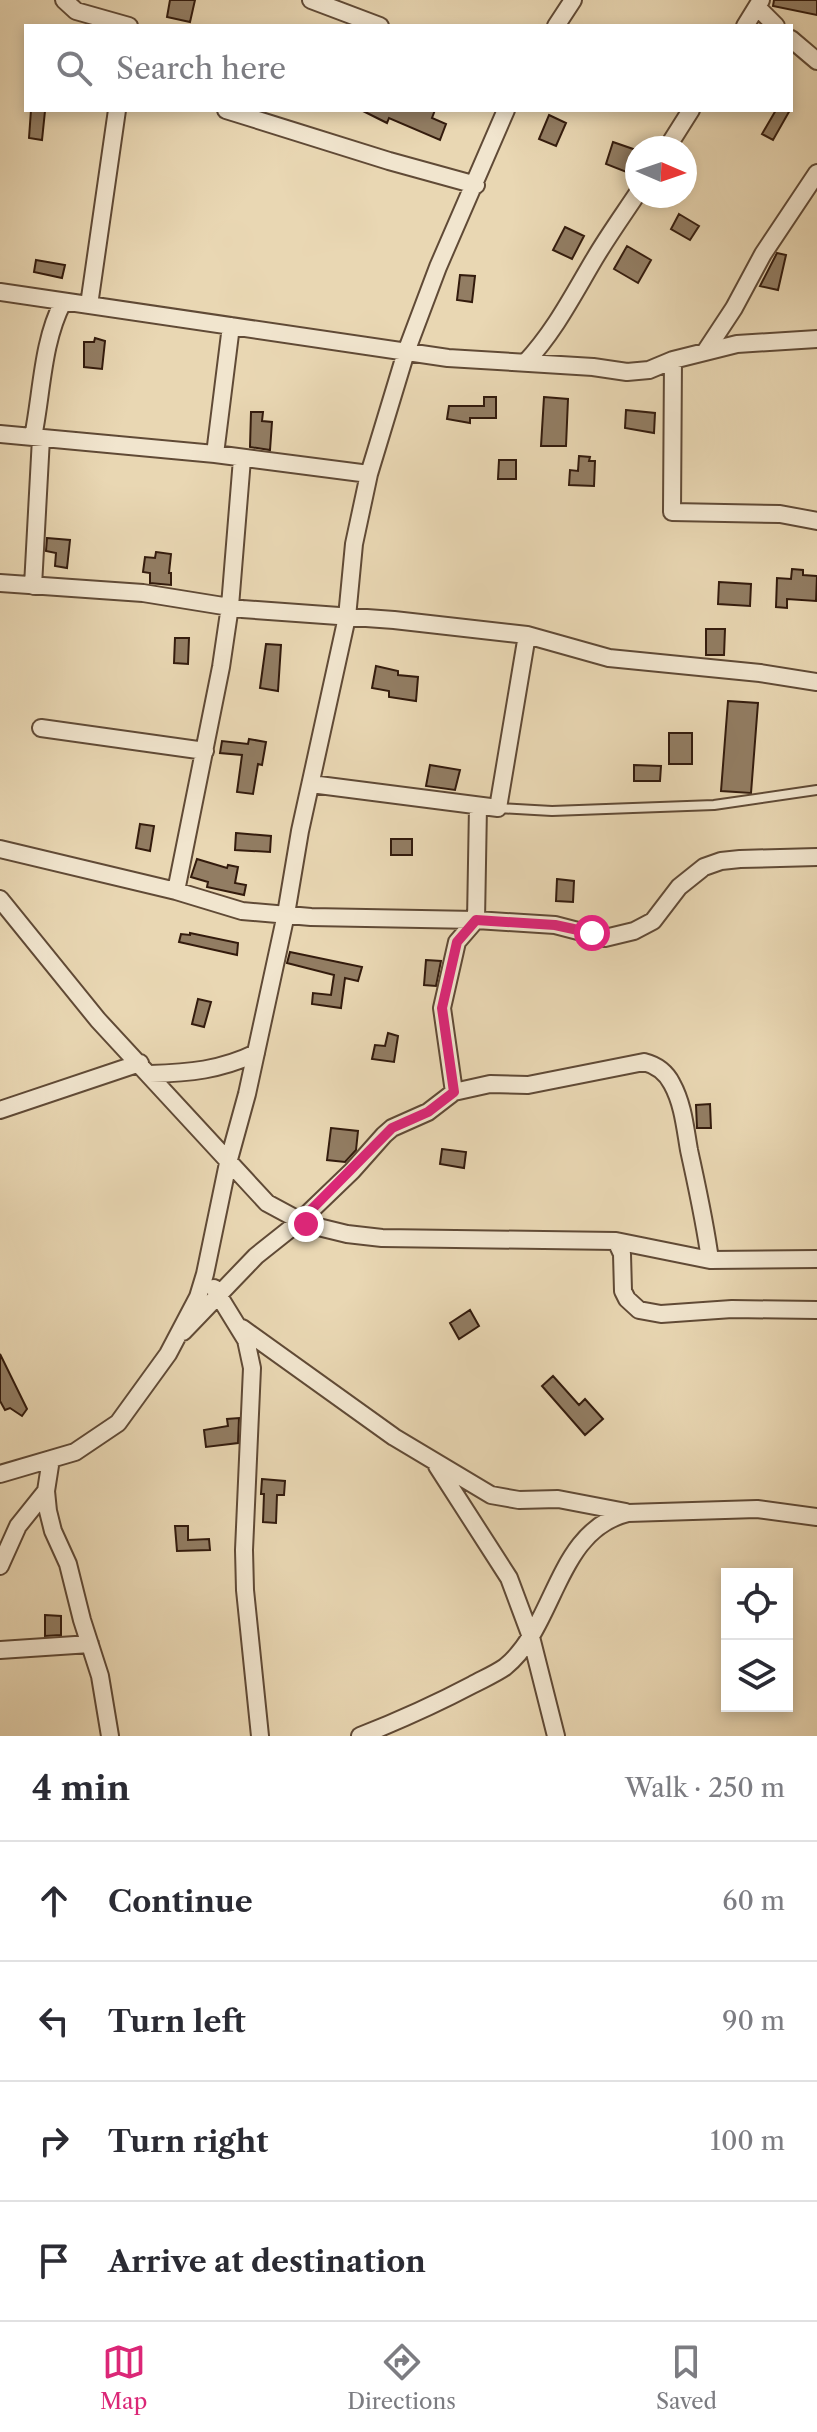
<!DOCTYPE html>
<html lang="en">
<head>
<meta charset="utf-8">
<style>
	:root { --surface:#fff; --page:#f7f7f7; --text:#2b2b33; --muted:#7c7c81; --line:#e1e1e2; --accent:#db2777 }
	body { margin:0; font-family:"Libre Caslon Text",serif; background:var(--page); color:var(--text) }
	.controls { position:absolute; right:24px; bottom:24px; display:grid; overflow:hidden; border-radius:0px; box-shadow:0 4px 12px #0003 }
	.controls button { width:72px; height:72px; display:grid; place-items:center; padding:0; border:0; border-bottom:2px solid var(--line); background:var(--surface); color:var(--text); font:40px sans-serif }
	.compass { position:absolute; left:625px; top:136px; width:72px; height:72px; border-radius:50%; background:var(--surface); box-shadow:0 4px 12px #0003; rotate:92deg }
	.stop { position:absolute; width:24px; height:24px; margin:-18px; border:6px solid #db2777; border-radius:50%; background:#fff }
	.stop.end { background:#db2777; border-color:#fff; box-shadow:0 2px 8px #0008 }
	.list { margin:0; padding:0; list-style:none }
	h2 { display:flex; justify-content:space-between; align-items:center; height:104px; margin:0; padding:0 32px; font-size:34px }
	h2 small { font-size:26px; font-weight:400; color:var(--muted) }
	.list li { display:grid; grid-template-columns:52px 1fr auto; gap:24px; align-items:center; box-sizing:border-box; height:120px; padding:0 32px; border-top:2px solid var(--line) }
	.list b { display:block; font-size:30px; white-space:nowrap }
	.list em { font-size:26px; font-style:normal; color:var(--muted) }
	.icon { flex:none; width:44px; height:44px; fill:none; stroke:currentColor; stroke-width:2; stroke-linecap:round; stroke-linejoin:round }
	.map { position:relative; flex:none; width:817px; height:1736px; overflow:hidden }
	.search { position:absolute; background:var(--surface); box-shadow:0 4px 12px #0003; left:24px; right:24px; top:24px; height:88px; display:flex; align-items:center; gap:20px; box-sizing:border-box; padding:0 28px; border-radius:0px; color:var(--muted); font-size:30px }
	.sheet { height:584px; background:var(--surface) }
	nav { display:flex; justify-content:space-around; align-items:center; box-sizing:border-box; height:112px; border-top:2px solid var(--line); background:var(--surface); font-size:22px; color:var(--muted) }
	nav a { display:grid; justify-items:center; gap:4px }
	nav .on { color:var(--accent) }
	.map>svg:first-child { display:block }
</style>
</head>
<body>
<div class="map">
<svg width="817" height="1736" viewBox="0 0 817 1736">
	<rect width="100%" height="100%" fill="#e9d7b3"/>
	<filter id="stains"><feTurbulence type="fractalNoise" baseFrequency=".0025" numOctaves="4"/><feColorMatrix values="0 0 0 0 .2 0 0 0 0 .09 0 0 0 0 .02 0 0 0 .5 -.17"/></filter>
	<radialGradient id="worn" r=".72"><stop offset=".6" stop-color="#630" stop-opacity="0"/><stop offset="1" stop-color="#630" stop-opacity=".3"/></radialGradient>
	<path fill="#927d63" stroke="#331b0d" stroke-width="2" d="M170,0H195L190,22L167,17Z
		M774,0H817V15L773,6Z
		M31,110L45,111L42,140L29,138Z
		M361,110H435L432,118L446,124L440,140L389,118L387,123Z
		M776,110H790L773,140L762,134Z
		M549,115L566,123L556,146L539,139Z
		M613,142L636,150L629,173L606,164Z
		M679,214L699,226L690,240L671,229Z
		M565,227L584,236L572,259L553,250Z
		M627,246L651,260L638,283L614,269Z
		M777,253L786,255L778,290L760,286Z
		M36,260L65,265L62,278L34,272Z
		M460,275L475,276L472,302L457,300Z
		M95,338L105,341L102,369L84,367V342H94Z
		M484,397H496V418H470V423L447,419L449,406H484Z
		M544,397L568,399L566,446H541Z
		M626,410L655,413L654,433L625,428Z
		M251,412H263L262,421L272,422L270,450L250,447Z
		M579,456L590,457L589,461H595L594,486L569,485L570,470L578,471Z
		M499,460H516V479H498Z
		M47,538L70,540L67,568L55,566L56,553L46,551Z
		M156,552L171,554L169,573H171V585L150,583V573L143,572L145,557L155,558Z
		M792,569L803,570V575L817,576L816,601L787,599V608L776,607L777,578L791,579Z
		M719,582L751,584L750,606L718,604Z
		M706,629H725L724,655H706Z
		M175,638H189L188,664L174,663Z
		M266,644L281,645L278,691L260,688Z
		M376,666L398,671V675L418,677L416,701L389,697V691L372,688Z
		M728,701L758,703L751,793L721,791Z
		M669,733H692V764H669Z
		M249,739L266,742L262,765L258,764L253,794L237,792L242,755L220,753L222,741L248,744Z
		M430,765L460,770L455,790L426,786Z
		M634,765L661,766L660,781H634Z
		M140,824L154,826L150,851L136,848Z
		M236,833L271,836L270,852L235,850Z
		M391,839H412V855H391Z
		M197,859L227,868L228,865L238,867L235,883L246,885L244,895L207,887L208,882L191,877Z
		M557,879L574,881L573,902L556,901Z
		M190,933L238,943L237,955L179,942L181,934L190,935Z
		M290,952L362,967L358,981L345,978L341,1008L312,1004L313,993L331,995L334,975L287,963Z
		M426,960L441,961L436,986L424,985Z
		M198,999L211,1002L204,1027L192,1024Z
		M388,1033L398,1036L394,1062L372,1059L375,1045L385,1046Z
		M710,1104L711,1128H697L696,1105Z
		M331,1128L358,1131L356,1150L345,1162L327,1160Z
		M442,1149L466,1152L464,1168L440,1164Z
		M470,1310L479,1326L459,1339L450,1323Z
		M0,1354L27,1409L22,1416L10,1408L5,1410L0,1401Z
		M553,1376L579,1405L585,1399L603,1419L585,1435L542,1386Z
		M239,1418L238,1443L206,1447L204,1430L228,1426L227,1419Z
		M262,1479L285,1481L284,1495H277L276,1523L263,1522L264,1494H261Z
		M175,1526H188V1540L209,1539L210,1550L177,1551Z
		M45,1615L61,1616V1635L45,1636Z"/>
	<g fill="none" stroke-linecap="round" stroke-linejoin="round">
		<g stroke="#604a36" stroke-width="12">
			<path id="service" d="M498,808L552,811L714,805L817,790"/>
		</g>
		<g stroke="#604a36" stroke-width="20">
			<path id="minor" d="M64,0L76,11L129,26
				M311,0L380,26
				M758,8L776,26
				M556,26L573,0
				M745,26L761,0
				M791,39L817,61
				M226,110L389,161L476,185
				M667,148L691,110
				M0,292L448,358L593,367L627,372L649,370L673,360L737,344L817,339
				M89,305L117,110
				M705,352L734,308L763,254L817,173
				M673,360L672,512L780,514L817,521
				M525,363C555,331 573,295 595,258C608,236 623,215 637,194
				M0,434L215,454L369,474
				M33,437C42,393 42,342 63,302
				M215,454L231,326
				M0,583L143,593L242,609L394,620L527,635L609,658L760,673L817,682
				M33,586L41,438
				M41,728L205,751
				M311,784L498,808L527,635
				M0,849L176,891L242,911L311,917L476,920L555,925L605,938L634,931L653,921L679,887L704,867L721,861L740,859L817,857
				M176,891L221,667L230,606L242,459
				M0,899L98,1020L267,1203L306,1224L347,1234L382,1238L616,1241L710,1260L817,1259
				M150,1074C189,1073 221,1070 256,1053
				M454,1092L442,1008L457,942L476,920L478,806
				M0,1110L140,1063
				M616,1241L622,1254L623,1291L627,1299L639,1310L661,1314L732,1309L817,1310
				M214,1288L246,1340L252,1368L244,1550L245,1590L260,1736
				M242,1328L394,1437L491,1495L519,1500L558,1499L626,1512
				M183,1332L256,1256L300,1221L352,1171L384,1135L392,1128L428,1112L454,1092L490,1084L528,1085L644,1062C656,1065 666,1072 672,1084C683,1104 685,1127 689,1150C697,1187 705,1222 710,1260
				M51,1459L46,1491L48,1511L53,1531L68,1564L82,1620L100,1676L110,1736
				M437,1466L509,1578L531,1637L556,1736
				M0,1474L75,1452L118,1423L168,1354L198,1297L205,1274L228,1163L247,1094L286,914L300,831L347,617L354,544L369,474L406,352L438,267L506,110
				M0,1566L18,1526L46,1491
				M0,1650L90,1644
				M360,1736C398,1721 436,1704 472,1685C483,1679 495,1674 505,1667C556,1626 556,1530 628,1513L757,1509L817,1517"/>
		</g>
		<use href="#service" stroke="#f1e5ce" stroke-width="8"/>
		<use href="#minor" stroke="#f1e5ce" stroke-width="16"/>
	</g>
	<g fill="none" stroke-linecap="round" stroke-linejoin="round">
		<path stroke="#db2777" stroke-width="10" d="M306,1224L300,1221L392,1128L428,1112L454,1092L442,1008L457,942L476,920L555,925L592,933"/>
	</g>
	<rect width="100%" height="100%" filter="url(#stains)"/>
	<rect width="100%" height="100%" fill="url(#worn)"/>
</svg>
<div class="controls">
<button><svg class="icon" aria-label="locate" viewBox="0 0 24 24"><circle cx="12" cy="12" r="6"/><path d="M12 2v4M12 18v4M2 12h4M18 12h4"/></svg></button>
<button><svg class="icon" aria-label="layers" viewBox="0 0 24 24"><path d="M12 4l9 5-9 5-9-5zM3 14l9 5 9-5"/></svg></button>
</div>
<svg class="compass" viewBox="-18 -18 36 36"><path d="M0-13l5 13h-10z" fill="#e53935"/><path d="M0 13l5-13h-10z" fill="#7c7c81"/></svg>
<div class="stop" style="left:592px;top:933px"></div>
<div class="stop end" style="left:306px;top:1224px"></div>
<div class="search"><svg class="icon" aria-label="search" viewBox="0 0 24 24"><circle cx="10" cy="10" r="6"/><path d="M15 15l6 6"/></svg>Search here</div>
</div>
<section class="sheet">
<h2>4 min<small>Walk · 250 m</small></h2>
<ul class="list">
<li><svg class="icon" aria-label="ahead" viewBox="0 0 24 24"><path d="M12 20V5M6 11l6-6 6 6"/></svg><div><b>Continue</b></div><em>60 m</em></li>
<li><svg class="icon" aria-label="left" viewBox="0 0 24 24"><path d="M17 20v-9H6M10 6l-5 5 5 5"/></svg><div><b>Turn left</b></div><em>90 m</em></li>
<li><svg class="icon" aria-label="right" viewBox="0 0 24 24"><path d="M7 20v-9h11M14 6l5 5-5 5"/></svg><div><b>Turn right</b></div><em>100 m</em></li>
<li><svg class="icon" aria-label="arrive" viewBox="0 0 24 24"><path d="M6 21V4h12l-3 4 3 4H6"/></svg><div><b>Arrive at destination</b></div></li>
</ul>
</section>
<nav>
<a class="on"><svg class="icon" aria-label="map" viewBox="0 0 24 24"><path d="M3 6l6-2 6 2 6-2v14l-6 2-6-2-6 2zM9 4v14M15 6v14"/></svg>Map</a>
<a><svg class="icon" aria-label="directions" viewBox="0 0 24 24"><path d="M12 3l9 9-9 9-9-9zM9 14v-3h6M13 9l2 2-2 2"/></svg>Directions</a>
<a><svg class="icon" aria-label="saved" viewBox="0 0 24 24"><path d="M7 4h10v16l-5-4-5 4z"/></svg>Saved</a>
</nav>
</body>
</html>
